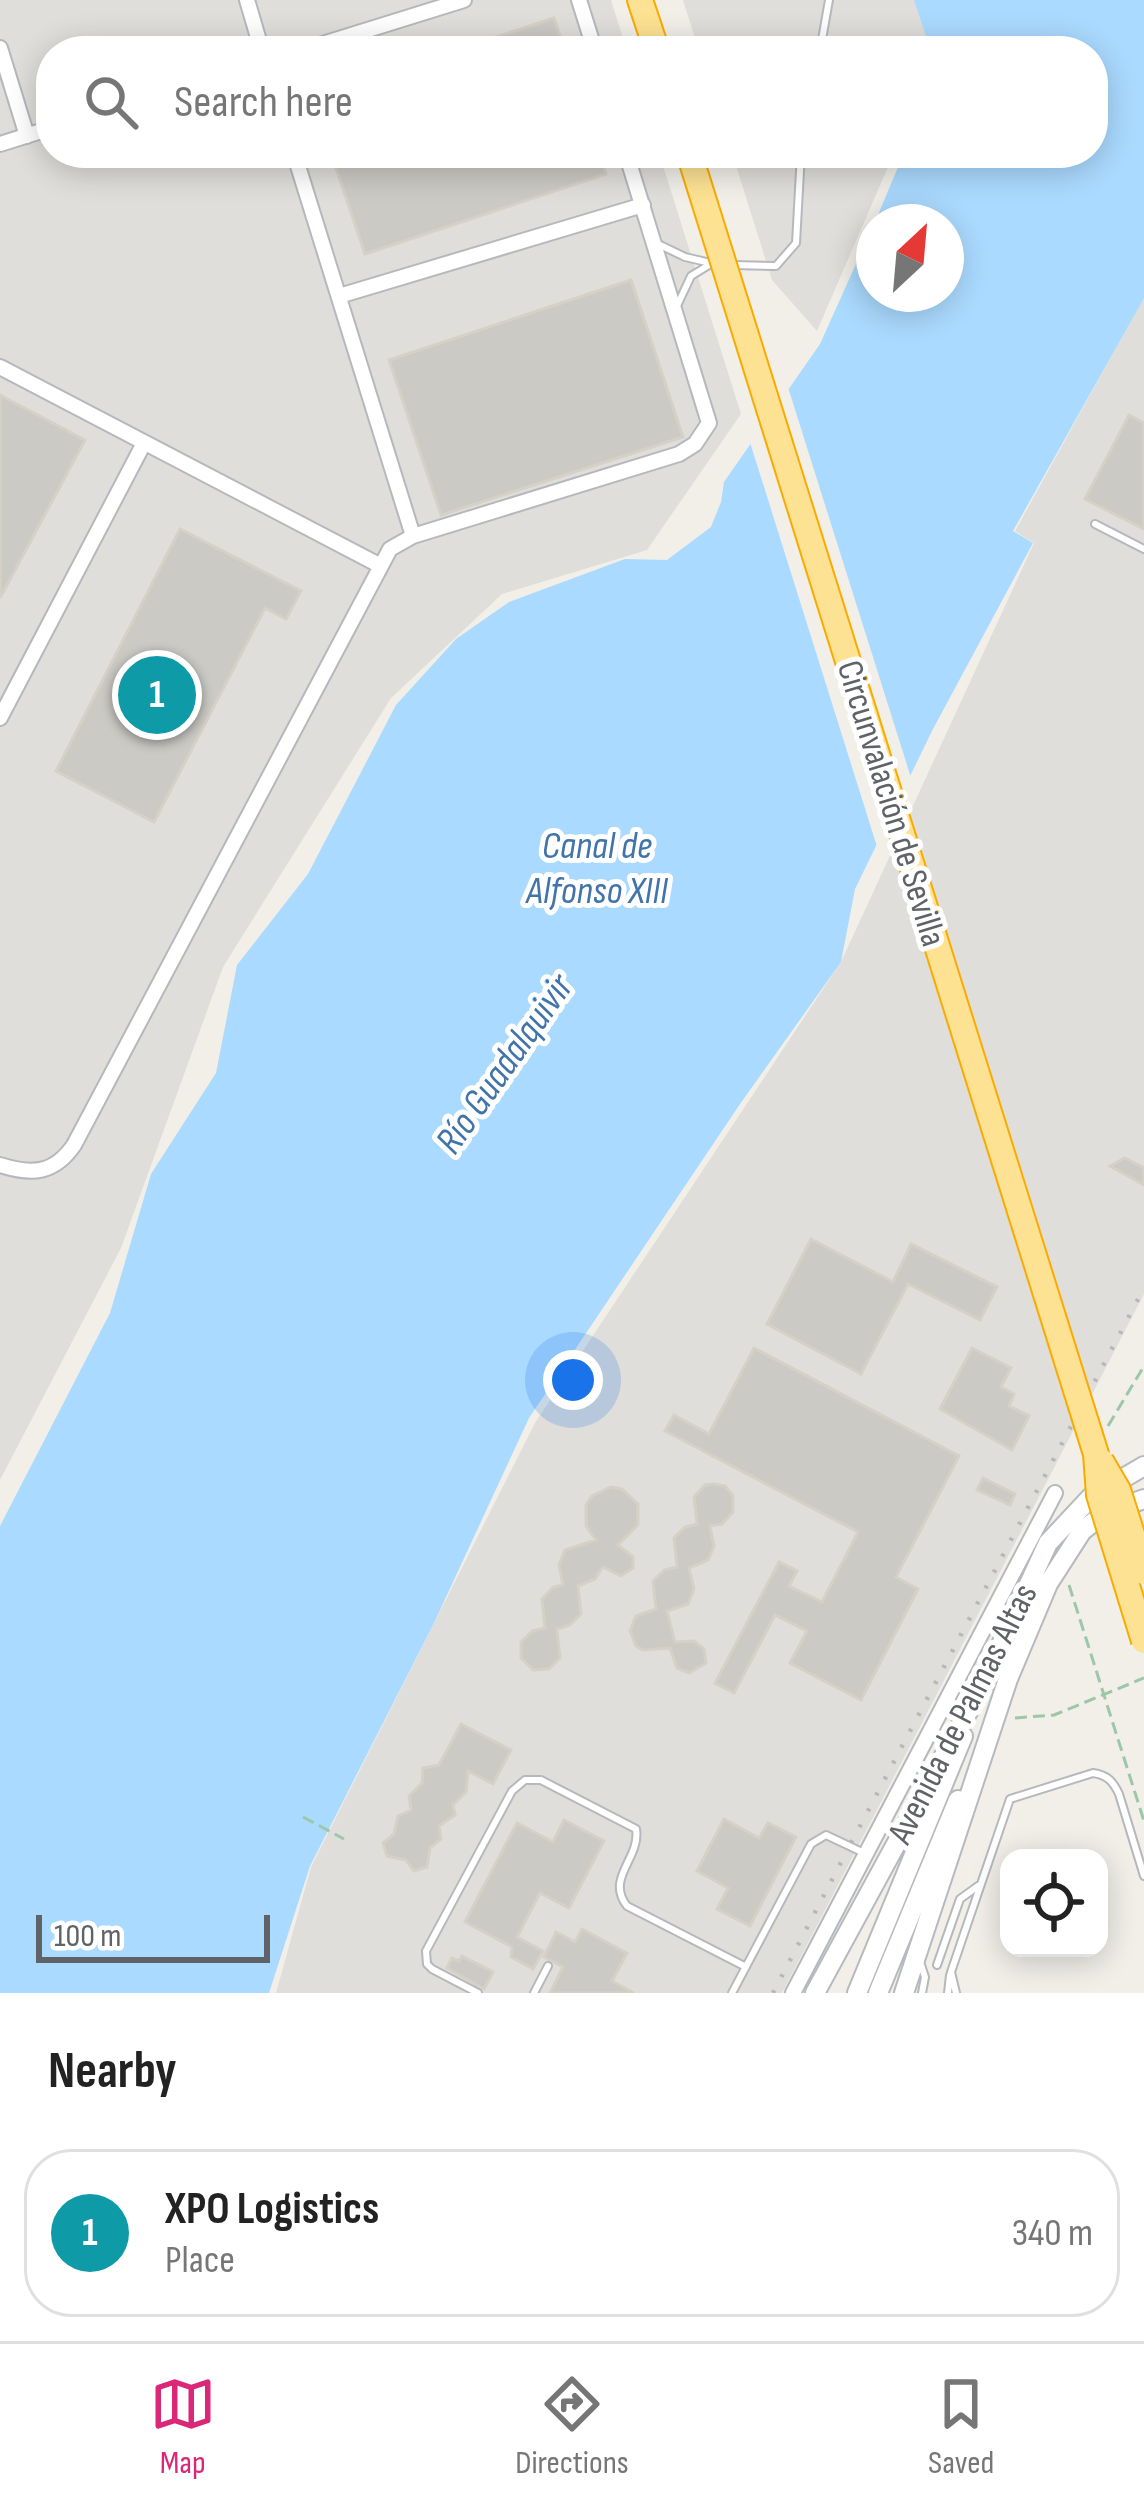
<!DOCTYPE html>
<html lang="en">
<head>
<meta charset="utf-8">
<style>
	:root { --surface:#fff; --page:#f6f6f6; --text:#222; --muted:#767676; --line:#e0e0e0; --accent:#db2777 }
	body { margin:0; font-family:"Sofia Sans Condensed",sans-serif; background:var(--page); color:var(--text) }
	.controls { position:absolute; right:36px; bottom:36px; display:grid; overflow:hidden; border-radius:24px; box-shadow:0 6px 30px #0003 }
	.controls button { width:108px; height:108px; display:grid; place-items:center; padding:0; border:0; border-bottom:3px solid var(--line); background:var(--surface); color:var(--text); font:60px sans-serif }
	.compass { position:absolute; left:856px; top:204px; width:108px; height:108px; border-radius:50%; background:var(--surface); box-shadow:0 6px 30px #0003; rotate:26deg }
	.scale { position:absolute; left:36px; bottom:30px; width:234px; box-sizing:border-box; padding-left:12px; border:6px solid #5f6368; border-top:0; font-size:33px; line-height:42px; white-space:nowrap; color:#5f6368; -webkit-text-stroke:9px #fff; paint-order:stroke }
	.you { position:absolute; left:573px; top:1380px; width:42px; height:42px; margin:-30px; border:9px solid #fff; border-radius:50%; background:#1a73e8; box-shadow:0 0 0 18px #1a73e833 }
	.badge { display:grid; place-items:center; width:78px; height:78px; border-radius:50%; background:var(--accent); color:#fff; font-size:39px; font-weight:700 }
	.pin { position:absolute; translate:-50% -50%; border:6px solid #fff; box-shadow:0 3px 12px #0006 }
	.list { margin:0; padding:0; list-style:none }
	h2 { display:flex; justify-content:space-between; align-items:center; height:156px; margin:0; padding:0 48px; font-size:51px }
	h2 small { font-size:39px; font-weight:400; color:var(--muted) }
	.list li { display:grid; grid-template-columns:78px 1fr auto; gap:36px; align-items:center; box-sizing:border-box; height:168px; margin:0 24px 24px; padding:0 24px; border:3px solid var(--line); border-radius:48px }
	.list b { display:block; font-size:45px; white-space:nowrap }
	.list p { margin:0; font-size:39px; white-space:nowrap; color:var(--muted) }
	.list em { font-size:39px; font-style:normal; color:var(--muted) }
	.icon { flex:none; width:66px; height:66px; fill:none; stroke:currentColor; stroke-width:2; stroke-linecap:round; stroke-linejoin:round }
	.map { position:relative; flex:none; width:1144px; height:1993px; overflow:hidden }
	.search { position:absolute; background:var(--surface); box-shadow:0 6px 30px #0003; left:36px; right:36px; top:36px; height:132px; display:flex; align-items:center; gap:30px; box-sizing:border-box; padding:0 42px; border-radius:48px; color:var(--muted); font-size:45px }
	.sheet { height:348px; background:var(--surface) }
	nav { display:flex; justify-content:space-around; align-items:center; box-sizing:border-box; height:168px; border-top:3px solid var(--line); background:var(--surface); font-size:33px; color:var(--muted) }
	nav a { display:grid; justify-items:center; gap:6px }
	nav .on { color:var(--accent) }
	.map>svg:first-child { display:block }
</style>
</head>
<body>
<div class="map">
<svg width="1144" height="1993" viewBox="0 0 1144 1993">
	<rect width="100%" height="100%" fill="#f1efe8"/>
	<path fill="#e0deda" d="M0,0H611L627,51H51V153H659L741,414L647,550L502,594L391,698L223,967L121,1248L0,1480Z
		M683,0H918L929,51H699Z
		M732,153H894L817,331L772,280Z
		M1144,297V1294L782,1993H276L311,1867L535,1423L841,962L1034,543L1015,531Z"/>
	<path fill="#aadaff" d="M914,0H1144V298L1013,531L1033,543L933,729L855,889L841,962L740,1104L529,1418L434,1623L310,1866L269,1993H0V1526L110,1313L151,1174L216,1073L237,965L308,874L396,705L456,639L509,602L625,559L667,560L711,527L721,502L724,482L820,344L874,224V294H946V222H875L904,153H1093V51H931Z"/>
	<path fill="#f1efe8" d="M786,381L913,784L879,853L748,436Z"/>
	<path fill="#cccac5" stroke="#d6d1c6" stroke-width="3" d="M554,18L565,51H460V49Z
		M331,153H599L606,174L365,254Z
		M631,280L683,437L441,515L389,360Z
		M0,395L85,440L0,598Z
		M1129,415L1144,423V529L1085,499Z
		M180,529L301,591L286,619L265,608L154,822L56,771Z
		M1125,1158L1144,1168V1185L1110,1166Z
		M811,1239L893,1282L911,1244L997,1287L980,1320L908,1284L861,1374L767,1324Z
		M754,1348L959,1456L896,1577L918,1589L861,1700L790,1663L807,1631L775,1615L734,1693L715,1683L779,1562L797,1571L789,1586L822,1602L858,1532L665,1431L674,1415L709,1434Z
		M972,1348L1011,1368L1001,1387L1014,1394L1009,1406L1029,1416L1012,1450L940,1409Z
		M983,1478L1015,1494L1010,1505L977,1490Z
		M713,1484L725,1486L733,1496V1512L722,1524L710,1526L714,1546L708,1560L689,1568L694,1589L688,1604L667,1611L675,1642L694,1641L704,1649L706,1663L689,1673L677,1668L670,1648L643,1650L636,1646L630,1631L636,1616L656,1609L653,1581L664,1570L677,1567L674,1538L685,1527L697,1524L694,1497L705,1485Z
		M611,1487L622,1489L638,1504V1525L618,1545L633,1557V1568L621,1576L603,1567L595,1579L578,1586L581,1614L570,1625L557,1629L560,1658L549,1669L533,1670L521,1658V1642L532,1631L545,1628L542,1599L553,1587L563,1585L559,1565L565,1550L596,1540L586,1526V1505L592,1496Z
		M461,1724L511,1750L493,1784L468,1771L466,1792L453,1805L455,1815L439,1826L441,1839L430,1848L427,1867L414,1871L406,1860L387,1856L383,1843L394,1834L398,1816L411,1810L409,1796L422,1783L423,1768L439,1765Z
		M724,1819L759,1838L768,1823L796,1837L750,1926L717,1909L728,1888L697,1871Z
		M564,1820L604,1841L569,1908L540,1893L517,1937L543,1951L533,1969L511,1957L512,1947L465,1922L517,1823L553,1842Z
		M582,1929L627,1953L612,1981L634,1993H550L563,1967L544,1957L556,1932L575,1942Z
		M462,1956L493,1972L484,1989L447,1968L452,1958L459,1961Z"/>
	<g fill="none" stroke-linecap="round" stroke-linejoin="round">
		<g stroke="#b5b8bc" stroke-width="10">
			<path id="lane" d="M820,51L829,0
				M658,244L685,257L719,265
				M732,265L776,266L796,243L801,153
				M676,308L691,276L709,265
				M1095,524L1144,549
				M920,1962L925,1977L922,1993
				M937,1965L960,1899L978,1886
				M478,1993L432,1969L427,1964L426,1951L512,1791L525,1780H541L636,1829C641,1858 605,1878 627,1906L746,1967
				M534,1993L548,1966
				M732,1993L811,1844L826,1835L864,1853
				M948,1993L950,1975
				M956,1993L951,1972L1010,1799L1093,1773C1107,1775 1113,1781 1119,1794L1144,1876"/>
		</g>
		<g stroke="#b5b8bc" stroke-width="18">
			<path id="street" d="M247,0L262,51
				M579,0L595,51
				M0,48L27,136
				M300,51L464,0
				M0,144L51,128
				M294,153L413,536
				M339,296L643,205
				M0,367L379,565
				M0,718L144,443
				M0,1165C32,1175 54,1174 74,1145L390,549L413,536L679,454L695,444L709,423L626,153
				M793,1993L1055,1493"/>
		</g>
		<g stroke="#b6babf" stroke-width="22">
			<path id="secondary" d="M815,1993L982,1686L1048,1543L1091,1497L1144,1466
				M857,1993L963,1736
				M878,1993L958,1800
				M904,1993L1008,1679L1048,1584L1082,1531L1105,1513L1144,1499"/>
		</g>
		<g stroke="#f9ab00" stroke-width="28">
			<path id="highway" d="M640,0L657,51"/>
		</g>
		<path stroke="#9cc7a9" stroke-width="3" stroke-dasharray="12 6" stroke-linecap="butt" d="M1108,1426L1144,1366
			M1069,1585L1144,1821
			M1015,1718L1054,1715L1144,1678
			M303,1817L344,1839"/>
		<use href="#lane" stroke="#fff" stroke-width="6"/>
		<use href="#street" stroke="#fff" stroke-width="14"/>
		<use href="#secondary" stroke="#fff" stroke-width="18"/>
		<use href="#highway" stroke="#fde293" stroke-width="24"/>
		<path stroke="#b6b7b8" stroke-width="4.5" stroke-dasharray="3 15" stroke-linecap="butt" d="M851,1843L1144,1288
			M773,1993L848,1849"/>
		<g stroke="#f9ab00" stroke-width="28" stroke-linecap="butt">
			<path id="highway-bridge" d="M689,153L1096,1454L1099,1495L1144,1641
				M1101,1461L1118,1490L1144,1572"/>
		</g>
		<use href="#highway-bridge" stroke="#fde293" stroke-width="24"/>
	</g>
	<g text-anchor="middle" stroke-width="10" stroke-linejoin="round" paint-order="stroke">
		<g font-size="36" fill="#5f6368" stroke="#fff">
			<text transform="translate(893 803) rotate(73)" y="13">Circunvalación de Sevilla</text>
			<text transform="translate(961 1713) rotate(-63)" y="13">Avenida de Palmas Altas</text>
		</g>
		<g font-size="39" font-style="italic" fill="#4174aa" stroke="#fff">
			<text x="597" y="858">Canal de<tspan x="597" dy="45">Alfonso XIII</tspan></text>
			<text transform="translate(503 1063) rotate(-55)" y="14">Río Guadalquivir</text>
		</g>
	</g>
</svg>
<div class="controls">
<button><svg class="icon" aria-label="locate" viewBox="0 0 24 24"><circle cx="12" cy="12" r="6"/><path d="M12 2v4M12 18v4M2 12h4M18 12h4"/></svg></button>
</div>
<svg class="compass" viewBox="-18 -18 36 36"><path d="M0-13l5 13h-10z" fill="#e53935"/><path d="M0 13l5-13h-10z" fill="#767676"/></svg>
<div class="scale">100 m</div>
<div class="you"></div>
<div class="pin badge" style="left:157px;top:695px;background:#0f9aa8">1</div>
<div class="search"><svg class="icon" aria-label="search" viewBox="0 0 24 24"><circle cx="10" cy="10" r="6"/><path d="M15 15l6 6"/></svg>Search here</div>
</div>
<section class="sheet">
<h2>Nearby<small></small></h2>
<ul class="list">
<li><span class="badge" style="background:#0f9aa8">1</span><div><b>XPO Logistics</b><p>Place</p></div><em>340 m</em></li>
</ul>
</section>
<nav>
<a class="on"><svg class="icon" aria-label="map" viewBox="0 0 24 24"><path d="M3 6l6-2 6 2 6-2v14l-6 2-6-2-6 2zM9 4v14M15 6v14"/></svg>Map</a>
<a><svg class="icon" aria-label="directions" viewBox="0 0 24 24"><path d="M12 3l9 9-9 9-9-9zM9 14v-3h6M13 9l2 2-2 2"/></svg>Directions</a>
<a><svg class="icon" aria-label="saved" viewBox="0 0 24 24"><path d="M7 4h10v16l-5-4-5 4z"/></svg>Saved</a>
</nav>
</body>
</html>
